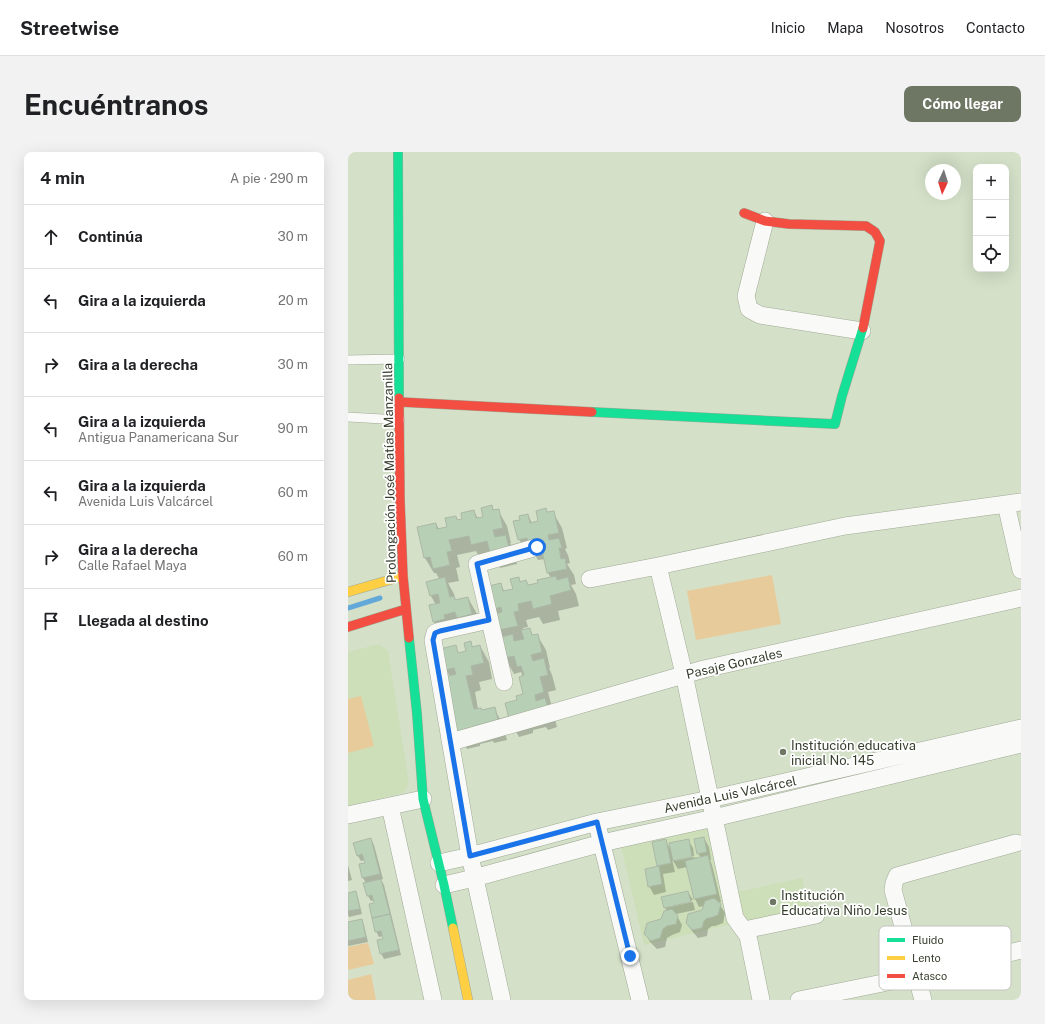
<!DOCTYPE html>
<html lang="es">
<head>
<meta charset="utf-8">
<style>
	:root { --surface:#fff; --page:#f2f2f2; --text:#202124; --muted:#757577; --line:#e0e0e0; --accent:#6d7763 }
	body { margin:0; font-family:"Public Sans",sans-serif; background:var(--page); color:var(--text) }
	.controls { position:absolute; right:12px; top:12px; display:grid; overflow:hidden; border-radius:8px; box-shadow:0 4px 16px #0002 }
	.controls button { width:36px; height:36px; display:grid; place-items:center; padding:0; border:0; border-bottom:1px solid var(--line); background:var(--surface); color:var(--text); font:20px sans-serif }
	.compass { position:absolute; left:577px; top:12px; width:36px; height:36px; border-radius:50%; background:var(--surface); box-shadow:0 4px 16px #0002; rotate:184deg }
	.stop { position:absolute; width:12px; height:12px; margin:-9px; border:3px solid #1a73e8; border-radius:50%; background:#fff }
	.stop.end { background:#1a73e8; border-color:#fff; box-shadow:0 1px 4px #0008 }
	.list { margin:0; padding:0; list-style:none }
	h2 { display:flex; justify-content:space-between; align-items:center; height:52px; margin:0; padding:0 16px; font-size:17px }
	h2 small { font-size:13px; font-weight:400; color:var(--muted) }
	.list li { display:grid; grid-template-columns:26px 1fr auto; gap:12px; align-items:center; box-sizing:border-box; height:64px; padding:0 16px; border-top:1px solid var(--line) }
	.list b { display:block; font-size:15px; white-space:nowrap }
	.list p { margin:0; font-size:13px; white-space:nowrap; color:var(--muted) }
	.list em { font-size:13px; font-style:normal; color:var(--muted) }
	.icon { flex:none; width:22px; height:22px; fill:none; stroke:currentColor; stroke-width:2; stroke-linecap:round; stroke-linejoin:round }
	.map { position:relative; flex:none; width:673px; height:848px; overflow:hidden; border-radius:8px }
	header { display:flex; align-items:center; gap:24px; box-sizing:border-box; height:56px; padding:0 20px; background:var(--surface); border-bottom:1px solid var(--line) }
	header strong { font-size:19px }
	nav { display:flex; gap:22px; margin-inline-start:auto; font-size:14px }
	.intro { display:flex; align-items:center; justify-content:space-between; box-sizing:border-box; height:96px; padding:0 24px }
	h1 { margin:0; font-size:28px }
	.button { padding:10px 18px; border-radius:8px; background:var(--accent); color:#fff; font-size:14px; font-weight:700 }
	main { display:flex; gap:24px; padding:0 24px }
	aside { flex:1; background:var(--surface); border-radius:8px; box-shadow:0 4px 16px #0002 }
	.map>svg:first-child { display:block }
</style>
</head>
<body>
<header>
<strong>Streetwise</strong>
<nav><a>Inicio</a><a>Mapa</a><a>Nosotros</a><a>Contacto</a></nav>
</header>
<div class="intro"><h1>Encuéntranos</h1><a class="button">Cómo llegar</a></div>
<main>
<aside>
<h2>4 min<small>A pie · 290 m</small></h2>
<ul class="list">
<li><svg class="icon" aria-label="ahead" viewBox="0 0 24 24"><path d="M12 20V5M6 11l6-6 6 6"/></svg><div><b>Continúa</b></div><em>30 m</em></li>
<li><svg class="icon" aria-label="left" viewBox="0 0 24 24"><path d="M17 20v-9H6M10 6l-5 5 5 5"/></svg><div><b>Gira a la izquierda</b></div><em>20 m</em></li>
<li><svg class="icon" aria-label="right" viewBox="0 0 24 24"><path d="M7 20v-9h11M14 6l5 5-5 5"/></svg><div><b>Gira a la derecha</b></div><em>30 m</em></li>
<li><svg class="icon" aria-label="left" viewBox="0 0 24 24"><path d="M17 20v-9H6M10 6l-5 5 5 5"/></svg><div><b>Gira a la izquierda</b><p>Antigua Panamericana Sur</p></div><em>90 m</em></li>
<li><svg class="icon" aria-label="left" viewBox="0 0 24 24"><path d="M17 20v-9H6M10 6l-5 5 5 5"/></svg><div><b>Gira a la izquierda</b><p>Avenida Luis Valcárcel</p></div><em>60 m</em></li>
<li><svg class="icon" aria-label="right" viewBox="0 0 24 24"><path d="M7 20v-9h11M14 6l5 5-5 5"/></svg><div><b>Gira a la derecha</b><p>Calle Rafael Maya</p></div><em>60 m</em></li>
<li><svg class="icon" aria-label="arrive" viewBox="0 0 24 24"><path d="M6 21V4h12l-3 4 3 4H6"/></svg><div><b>Llegada al destino</b></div></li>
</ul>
</aside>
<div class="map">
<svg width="673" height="848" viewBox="0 0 673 848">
	<rect width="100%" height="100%" fill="#d4e0c8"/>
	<path fill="#cddfb9" d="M31,492L40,499L61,632L55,641L0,654V500Z
		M359,674L380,773L296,793L273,694Z
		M454,726L461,760L403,773L392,759L389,740Z"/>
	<path fill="#e8cb9a" d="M424,423L433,472L348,488L339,439Z
		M13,544L26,594L0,601V547Z
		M20,791L26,812L0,818V795Z
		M23,822L28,848H0V828Z"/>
	<path fill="#0003" d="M144,354L146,359L150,358L159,374L163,391H162L166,399L169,412L152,416L146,405L133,408L128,399L109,403L112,415L108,416L111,429L100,431L106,442L108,449L120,446L129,462L132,477L95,485L86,470L88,453L83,444L79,431L92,428L88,421H86L77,406L70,376L88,372L91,377L100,375L108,365L110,369L115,367L126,359L130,367L137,366Z
		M198,358L200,361L205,360L214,376L219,396L217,397L220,403L222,411L219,412L226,423L228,432L223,433L228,442L231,454L210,459L212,468L195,472L191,465L178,468L180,475L175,476V479L181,477L185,484L189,483L198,498L202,516H201L204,523L208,538L200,540L209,575L200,578L198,575L185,578V581L171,585L162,569L170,548L177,543L175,525L173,520L166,522L157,506L155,486L151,478L144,457L152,432L157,440L166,437L170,426L173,431L181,434L191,432L203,426L200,421L197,407L190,408L186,401L180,403L171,387L173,369L180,363L184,371L191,370Z
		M122,490L125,495L132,494L141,510L144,527L131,530L133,538L127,540L130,557L134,559L146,557L155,572L159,588L146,591L145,589L132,592V594L119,597L110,581L102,525L98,517L107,494L111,502L119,500Z
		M356,686L361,695L363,708H362L364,713L373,750L370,751L372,753L377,761L375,771L367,774H364L360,777L359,784L350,786L344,779L339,771L354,759L356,754L351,755L347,747L339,715L330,717L324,707L327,720L315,722L318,740L306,743L301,734L311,715L305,691L317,688L323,698L340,688L345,696L346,704L327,707V709L347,705V707L353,706L350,701Z
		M23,687L26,693L35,727L33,728L36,733L53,803L36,807L33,801L36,787L35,784L31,785L28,779L26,748L23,749L20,744L18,731L15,726L18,712L17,708L13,709L10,704Z
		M0,713L4,728L0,729Z
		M7,740L10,746L14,762L1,765L0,763V742Z
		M340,740L345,748L318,754V756L345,750L347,758L328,762L334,773L332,780L324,783L319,786L317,795L309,797L302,790L297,781L300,772L313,768L317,760L319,759L317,755L314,746Z
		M13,768L16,773L20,790L0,794V777Z"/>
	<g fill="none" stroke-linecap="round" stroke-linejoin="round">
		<path stroke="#62a8d8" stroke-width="5" d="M0,456L32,446"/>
	</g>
	<path fill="#b7cfb5" stroke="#acb8a7" d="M144,353L145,358L151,357L155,376L145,378L147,385L158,383L161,396L142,401L139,389L123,393L121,384L101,388L104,399L99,400L102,413L85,417L82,405L76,406L69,375L88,371L89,377L99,375L97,366L108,364L109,368L114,367L113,361L126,358L128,366L135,365L133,356Z
		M198,356L199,360L206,359L211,381L200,383L201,388L211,386L214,396H211L213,407L217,406L219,417L199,421L192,390L180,393L179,386L170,388L165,369L172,368L171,364L180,362L182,371L190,369L188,359Z
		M208,424L209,428L220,425L223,438L202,444L204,452L185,457L183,449L170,452L171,459L166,460L170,474L150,478L146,462L154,460L153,455L143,458L137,435L153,431L155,439L165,437L162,427L171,425L172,430L178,428L180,433L190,431L189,428Z
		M97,425L102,445L106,444L107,448L120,445L124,462L109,466L107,460L96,463L97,467L85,470L81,453L92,451L90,442L82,444L78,430Z
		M182,476L184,483L190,482L194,500L183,503L185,509L196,506L200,523L192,525L196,540L187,543L188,549L197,546L201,559L162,570L157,551L169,548L168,544L175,542L171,525L176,523L173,514L169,515L166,504L156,506L150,486L165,482L166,489L176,487L173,478Z
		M123,489L124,495L132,493L136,511L123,514L125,523L118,524L126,557L133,556L134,558L147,555L151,572L109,582L96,525L108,522L106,516L97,518L92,497L108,493L110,501L118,499L116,491Z
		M356,685L359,700L349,702L346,687Z
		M23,686L32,722L14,726L11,712L17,711L14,702L9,704L5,691Z
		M318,687L323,711L309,714L304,690Z
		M341,687L344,705L325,709L321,691Z
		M360,703L369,742L346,747L337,709Z
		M311,714L314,732L300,735L297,717Z
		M33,727L42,762L24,766L21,752L26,751L24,743L19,744L15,731Z
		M8,739L12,757L0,759V741Z
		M340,739L343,750L316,756L313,745Z
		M366,746L373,752L370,763L362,766H359L356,769L354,776L344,778L338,771L340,762L354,758L357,749Z
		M324,757L330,764L328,772L319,774L315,777L312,786L303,789L296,782L299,771L313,767L316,759Z
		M42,762L51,798L32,802L29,788L35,787L33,779L27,780L24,766Z
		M14,767L18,785L0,789V770Z"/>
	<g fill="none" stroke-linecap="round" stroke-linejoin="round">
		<g stroke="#a0a996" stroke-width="10">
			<path id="lane" d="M0,208L52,207
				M0,265L52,268"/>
		</g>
		<g stroke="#a0a996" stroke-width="18">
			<path id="street" d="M417,69L398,144L401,157L412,163L514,179
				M658,352L673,418
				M310,414L336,522L387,766L400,784L413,848
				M242,427L310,414L497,374L673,350
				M141,468L92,479L87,481L85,488L122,704L154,848
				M156,530L129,412L189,395
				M103,590L356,517L673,446
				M42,654L85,848
				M0,663L75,647
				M251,680L292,848
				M91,711L122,704L249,670L362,647L673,576
				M96,733L126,726L254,691L366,666L673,592
				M396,778L468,763
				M451,848L569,824L673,798
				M575,848L545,738L546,731L549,724L668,691"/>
		</g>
		<g stroke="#a0a996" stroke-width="10">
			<path id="fast" d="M50,0L51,246
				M244,260L487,272L494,244L515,176
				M61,486L69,562L75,647L96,733L105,776"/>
		</g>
		<g stroke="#a0a996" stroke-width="10">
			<path id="slow" d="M0,440L55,424
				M105,776L120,848"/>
		</g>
		<g stroke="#a0a996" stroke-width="10">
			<path id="jam" d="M396,61L417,69L441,72L518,74L527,80L532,89L515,176
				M51,246L52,349L55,424L61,486
				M52,250L244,260
				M0,475L58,457"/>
		</g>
		<use href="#lane" stroke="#f9faf7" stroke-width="9"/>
		<use href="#street" stroke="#f9faf7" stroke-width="17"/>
		<use href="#fast" stroke="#16e098" stroke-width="9"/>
		<use href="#slow" stroke="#ffcf43" stroke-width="9"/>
		<use href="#jam" stroke="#f24e42" stroke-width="9"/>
	</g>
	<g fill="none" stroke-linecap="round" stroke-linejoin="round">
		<path stroke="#1a73e8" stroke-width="5" d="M189,395L129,412L141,468L92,479L87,481L85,488L122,704L249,670L282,804"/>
	</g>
	<g fill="#6d7763" stroke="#fff" stroke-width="1.5">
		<circle cx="435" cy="600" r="4"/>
		<circle cx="425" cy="750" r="4"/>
	</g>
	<g text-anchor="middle" stroke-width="3.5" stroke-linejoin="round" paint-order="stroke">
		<g font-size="13" fill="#363e2d" stroke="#fff">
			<text transform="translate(41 321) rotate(-91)" y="5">Prolongación José Matías Manzanilla</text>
			<text transform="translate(386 511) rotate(-13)" y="5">Pasaje Gonzales</text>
			<text transform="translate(382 642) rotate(-12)" y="5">Avenida Luis Valcárcel</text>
		</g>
		<g font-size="13" fill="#363e2d" stroke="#fff" text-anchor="start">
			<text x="443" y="598">Institución educativa<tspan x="443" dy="15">inicial No. 145</tspan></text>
			<text x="433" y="748">Institución<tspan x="433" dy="15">Educativa Niño Jesus</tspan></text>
		</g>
	</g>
	<rect x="531" y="774" width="132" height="64" rx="6" fill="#fff" stroke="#c3c5c0" stroke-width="1"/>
	<rect x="539" y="786" width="18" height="4" fill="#16e098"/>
	<rect x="539" y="804" width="18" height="4" fill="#ffcf43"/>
	<rect x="539" y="822" width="18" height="4" fill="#f24e42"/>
	<g font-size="11" fill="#363e2d">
		<text x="564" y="792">Fluido</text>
		<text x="564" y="810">Lento</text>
		<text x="564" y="828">Atasco</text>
	</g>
</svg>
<div class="controls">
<button>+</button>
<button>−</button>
<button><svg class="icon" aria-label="locate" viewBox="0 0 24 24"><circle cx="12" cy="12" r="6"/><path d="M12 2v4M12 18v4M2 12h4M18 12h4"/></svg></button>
</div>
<svg class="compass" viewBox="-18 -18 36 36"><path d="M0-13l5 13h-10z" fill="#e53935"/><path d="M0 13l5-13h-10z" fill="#757577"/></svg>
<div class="stop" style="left:189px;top:395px"></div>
<div class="stop end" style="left:282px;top:804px"></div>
</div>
</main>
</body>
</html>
